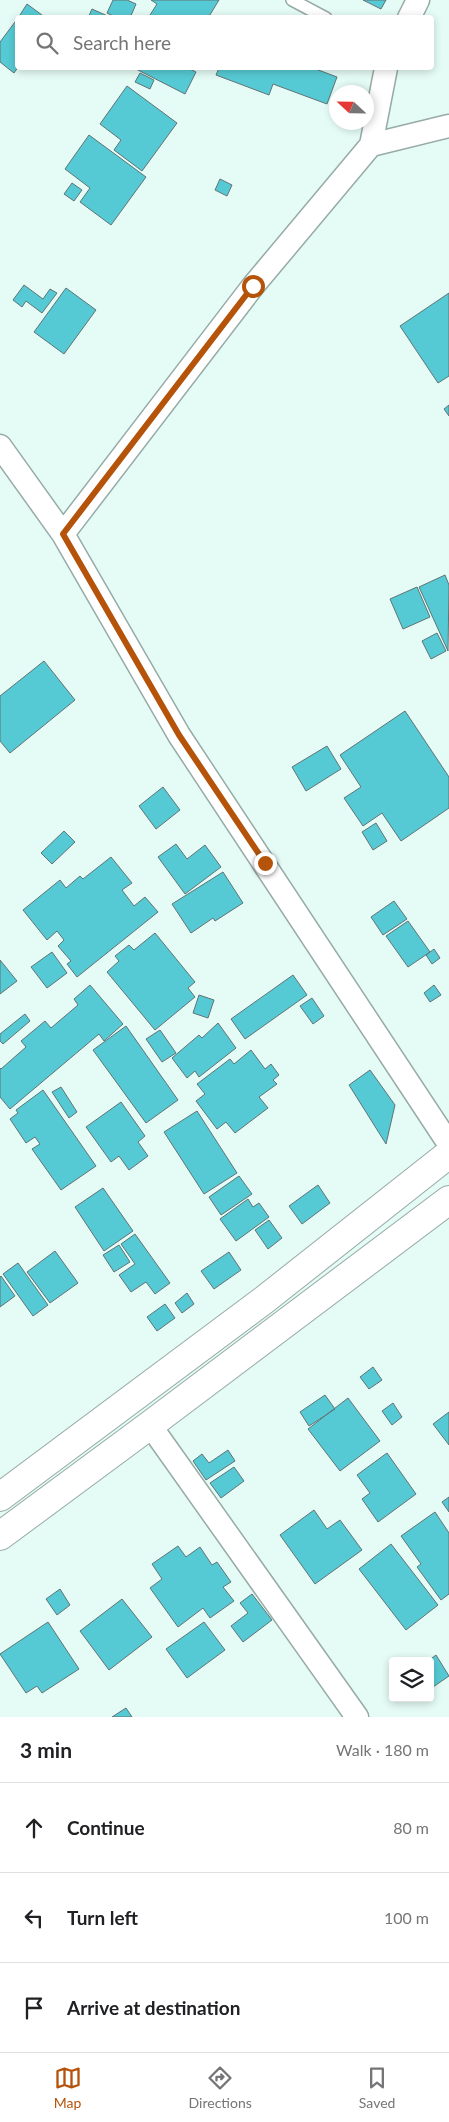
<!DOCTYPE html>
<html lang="en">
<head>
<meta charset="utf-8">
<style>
	:root { --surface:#fff; --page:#f2f2f2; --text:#202124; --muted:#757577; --line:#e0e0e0; --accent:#b45309 }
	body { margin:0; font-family:Lato,sans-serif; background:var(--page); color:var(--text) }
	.controls { position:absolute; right:15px; bottom:15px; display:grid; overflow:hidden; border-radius:5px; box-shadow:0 2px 8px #0003 }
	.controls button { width:45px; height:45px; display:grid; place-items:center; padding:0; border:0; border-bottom:1px solid var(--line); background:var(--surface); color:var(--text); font:25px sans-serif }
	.compass { position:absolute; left:329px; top:85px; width:45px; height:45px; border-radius:50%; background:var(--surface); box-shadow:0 2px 8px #0003; rotate:292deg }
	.stop { position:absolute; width:15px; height:15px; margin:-11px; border:4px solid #b45309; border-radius:50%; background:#fff }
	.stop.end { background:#b45309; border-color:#fff; box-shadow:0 1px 5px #0008 }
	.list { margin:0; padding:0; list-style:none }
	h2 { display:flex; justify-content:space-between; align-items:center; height:65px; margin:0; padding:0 20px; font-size:21px }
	h2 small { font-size:16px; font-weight:400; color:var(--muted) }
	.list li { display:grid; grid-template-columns:32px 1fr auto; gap:15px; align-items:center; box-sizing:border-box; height:90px; padding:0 20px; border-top:1px solid var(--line) }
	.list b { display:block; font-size:19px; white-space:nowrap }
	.list em { font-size:16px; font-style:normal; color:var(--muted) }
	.icon { flex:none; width:28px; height:28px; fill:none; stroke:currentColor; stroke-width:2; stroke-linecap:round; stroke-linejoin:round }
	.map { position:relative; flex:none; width:449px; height:1717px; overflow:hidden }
	.search { position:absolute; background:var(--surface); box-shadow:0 2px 8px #0003; left:15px; right:15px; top:15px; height:55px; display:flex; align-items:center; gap:12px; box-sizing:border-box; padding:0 18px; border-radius:5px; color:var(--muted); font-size:19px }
	.sheet { height:335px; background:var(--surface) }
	nav { display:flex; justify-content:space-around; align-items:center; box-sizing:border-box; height:70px; border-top:1px solid var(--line); background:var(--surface); font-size:14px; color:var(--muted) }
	nav a { display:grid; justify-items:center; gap:2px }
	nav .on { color:var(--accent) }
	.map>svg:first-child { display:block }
</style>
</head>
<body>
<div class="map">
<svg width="449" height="1717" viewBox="0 0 449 1717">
	<rect width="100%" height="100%" fill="#e5fbf5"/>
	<path fill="#56cad4" stroke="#607476" d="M113,0H127L136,4L130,18H117L107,13Z
		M151,0H219L208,18H178L175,16L174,18H154L150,15L157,4Z
		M363,0H386L381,9Z
		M27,4L46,18H18Z
		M92,9L112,18H88Z
		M18,18V67L14,73L0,62V42Z
		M134,68H188L196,72L185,94Z
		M219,68H313L337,77L327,104L273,84L269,95L216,75Z
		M140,73L154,80L150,89L135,82Z
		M127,86L177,123L142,171L114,150L121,140L100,124Z
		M89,135L146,177L111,225L80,202L90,188L65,169Z
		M220,179L232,185L227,196L215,190Z
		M72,183L82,190L74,201L64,194Z
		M24,285L43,299L50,289L57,293L42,313L26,301L22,307L13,300Z
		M66,288L96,310L64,354L34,332Z
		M449,293V376L438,383L400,326Z
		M449,405V416L444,409Z
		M445,575L449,585L448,651L419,587Z
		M417,587L430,617L403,629L390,599Z
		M437,633L446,651L431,659L422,641Z
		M44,661L75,700L10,753L0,741V696Z
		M405,711L449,777V808L401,841L382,813L363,826L344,798L361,787L340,755Z
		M327,746L341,769L306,791L292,767Z
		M163,787L180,810L156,829L139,806Z
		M376,823L387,841L373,850L362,832Z
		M64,831L75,842L52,864L41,853Z
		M176,844L187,859L205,845L221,867L185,894L158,857Z
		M111,857L132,883L122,890L134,906L145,897L158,912L77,977L67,964L71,961L58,946L64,940L57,931L47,940L23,910L60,880L66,888L80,876L83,879Z
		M223,872L243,903L215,921L213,918L191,933L172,904Z
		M394,901L407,919L383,935L371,917Z
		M408,921L430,952L408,967L386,936Z
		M155,933L195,982L188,988L195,997L155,1030L107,972L119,961L115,956L129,945L134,950Z
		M434,949L440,958L432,964L426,955Z
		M52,952L67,973L47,988L31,967Z
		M0,960L17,981L0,994Z
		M293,975L307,995L245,1039L231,1019Z
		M90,985L123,1024L104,1041L99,1034L10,1109L0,1097V1068L1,1069L26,1047L21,1041L45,1021L51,1028L78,1005L74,999Z
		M434,985L441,995L430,1002L424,993Z
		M199,995L214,1000L208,1018L193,1013Z
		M312,998L324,1016L313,1024L300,1006Z
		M25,1014L30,1021L3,1044L0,1041V1034Z
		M218,1023L236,1048L199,1077L195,1071L187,1078L172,1058L199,1035L202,1038Z
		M126,1026L178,1100L146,1123L93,1050Z
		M160,1030L176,1053L162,1062L146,1039Z
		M251,1050L265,1069L271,1064L279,1075L273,1080L277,1084L259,1097L268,1108L235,1133L226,1122L217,1129L196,1101L205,1094L197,1084L230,1059L234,1064Z
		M370,1070L395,1105L386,1144L349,1085Z
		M61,1087L77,1112L69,1118L52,1092Z
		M43,1090L96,1166L61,1190L32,1149L40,1144L35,1137L26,1143L10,1119L18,1113L16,1110Z
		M121,1102L145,1136L138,1142L148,1156L129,1170L119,1156L111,1162L86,1127Z
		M197,1111L237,1173L204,1194L164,1132Z
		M239,1176L252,1194L221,1215L209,1197Z
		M318,1185L330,1203L302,1224L289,1206Z
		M103,1188L133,1231L104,1251L75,1207Z
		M248,1199L253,1207L259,1203L269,1217L236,1241L220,1219Z
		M269,1220L282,1238L268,1249L255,1230Z
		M135,1234L170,1283L155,1294L146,1282L131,1292L119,1275L135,1264L121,1244Z
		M119,1245L130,1262L114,1272L103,1255Z
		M55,1251L78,1283L50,1303L27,1272Z
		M229,1252L241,1270L214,1289L201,1271Z
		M18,1263L48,1305L33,1316L3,1274Z
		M1,1276L15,1296L0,1307V1277Z
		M187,1293L194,1304L182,1313L175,1303Z
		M165,1304L175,1318L157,1331L147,1317Z
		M373,1367L382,1380L369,1389L360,1377Z
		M325,1395L335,1409L309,1426L300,1412Z
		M348,1398L380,1441L340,1471L308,1429Z
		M393,1403L402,1417L392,1425L382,1411Z
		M449,1412V1445L433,1424Z
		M228,1450L235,1461L206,1480L193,1461L202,1454L209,1463Z
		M387,1453L416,1494L378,1522L362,1499L370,1493L357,1475Z
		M234,1467L244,1481L221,1498L210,1483Z
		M449,1497V1512L442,1502Z
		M314,1510L327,1529L340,1520L362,1550L315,1584L280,1535Z
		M435,1512L449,1533V1594L441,1600L417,1567L421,1564L401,1536Z
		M391,1544L438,1605L406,1630L359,1569Z
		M178,1546L186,1557L200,1547L212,1565L217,1562L231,1582L223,1587L234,1601L210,1618L203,1608L178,1627L150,1588L162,1579L152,1564Z
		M60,1589L70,1605L57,1615L46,1599Z
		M252,1594L272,1620L243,1642L231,1626L248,1613L240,1603Z
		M122,1599L152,1637L109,1670L80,1631Z
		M48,1622L79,1669L42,1693L37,1686L26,1693L0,1654Z
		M204,1622L225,1650L187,1678L166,1649Z
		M436,1655L449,1676L433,1687L430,1683V1661H428Z
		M126,1708L132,1717H112Z"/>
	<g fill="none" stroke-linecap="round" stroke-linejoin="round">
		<g stroke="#97aba6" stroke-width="14">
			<path id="lane" d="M292,0L326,18"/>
		</g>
		<g stroke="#97aba6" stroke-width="25">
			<path id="street" d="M409,18L418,0
				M371,145L386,68
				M0,446L63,534L179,735L449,1144
				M63,534L253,286L371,145L449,126
				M150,1425L357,1717"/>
		</g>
		<g stroke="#97aba6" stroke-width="30">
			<path id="secondary" d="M0,1497L264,1300L449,1154
				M0,1536L150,1425L449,1200"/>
		</g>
		<use href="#lane" stroke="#fff" stroke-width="11"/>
		<use href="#street" stroke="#fff" stroke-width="22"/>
		<use href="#secondary" stroke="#fff" stroke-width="28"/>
	</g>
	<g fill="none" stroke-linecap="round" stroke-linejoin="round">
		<path stroke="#b45309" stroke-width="6" d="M253,286L63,534L179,735L265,863"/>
	</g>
</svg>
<div class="controls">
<button><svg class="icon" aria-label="layers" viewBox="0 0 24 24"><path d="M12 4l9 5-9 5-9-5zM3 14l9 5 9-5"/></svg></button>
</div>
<svg class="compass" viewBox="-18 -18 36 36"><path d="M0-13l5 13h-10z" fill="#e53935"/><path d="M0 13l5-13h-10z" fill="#757577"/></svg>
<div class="stop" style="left:253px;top:286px"></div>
<div class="stop end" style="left:265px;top:863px"></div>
<div class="search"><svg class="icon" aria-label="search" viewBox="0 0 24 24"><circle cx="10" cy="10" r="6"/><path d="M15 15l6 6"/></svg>Search here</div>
</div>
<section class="sheet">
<h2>3 min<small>Walk · 180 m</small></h2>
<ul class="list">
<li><svg class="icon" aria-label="ahead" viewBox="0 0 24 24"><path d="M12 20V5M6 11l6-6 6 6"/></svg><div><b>Continue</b></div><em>80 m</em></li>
<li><svg class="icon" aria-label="left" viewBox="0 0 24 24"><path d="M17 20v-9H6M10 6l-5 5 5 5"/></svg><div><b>Turn left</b></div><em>100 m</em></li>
<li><svg class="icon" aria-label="arrive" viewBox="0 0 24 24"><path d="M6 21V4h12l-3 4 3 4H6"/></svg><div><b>Arrive at destination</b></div></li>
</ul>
</section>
<nav>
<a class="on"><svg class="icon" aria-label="map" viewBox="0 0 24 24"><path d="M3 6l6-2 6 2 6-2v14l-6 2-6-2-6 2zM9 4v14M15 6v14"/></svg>Map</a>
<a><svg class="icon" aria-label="directions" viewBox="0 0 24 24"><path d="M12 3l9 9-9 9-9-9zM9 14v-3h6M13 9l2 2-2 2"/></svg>Directions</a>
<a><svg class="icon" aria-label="saved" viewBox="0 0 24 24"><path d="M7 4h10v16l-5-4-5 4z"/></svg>Saved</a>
</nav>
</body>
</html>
